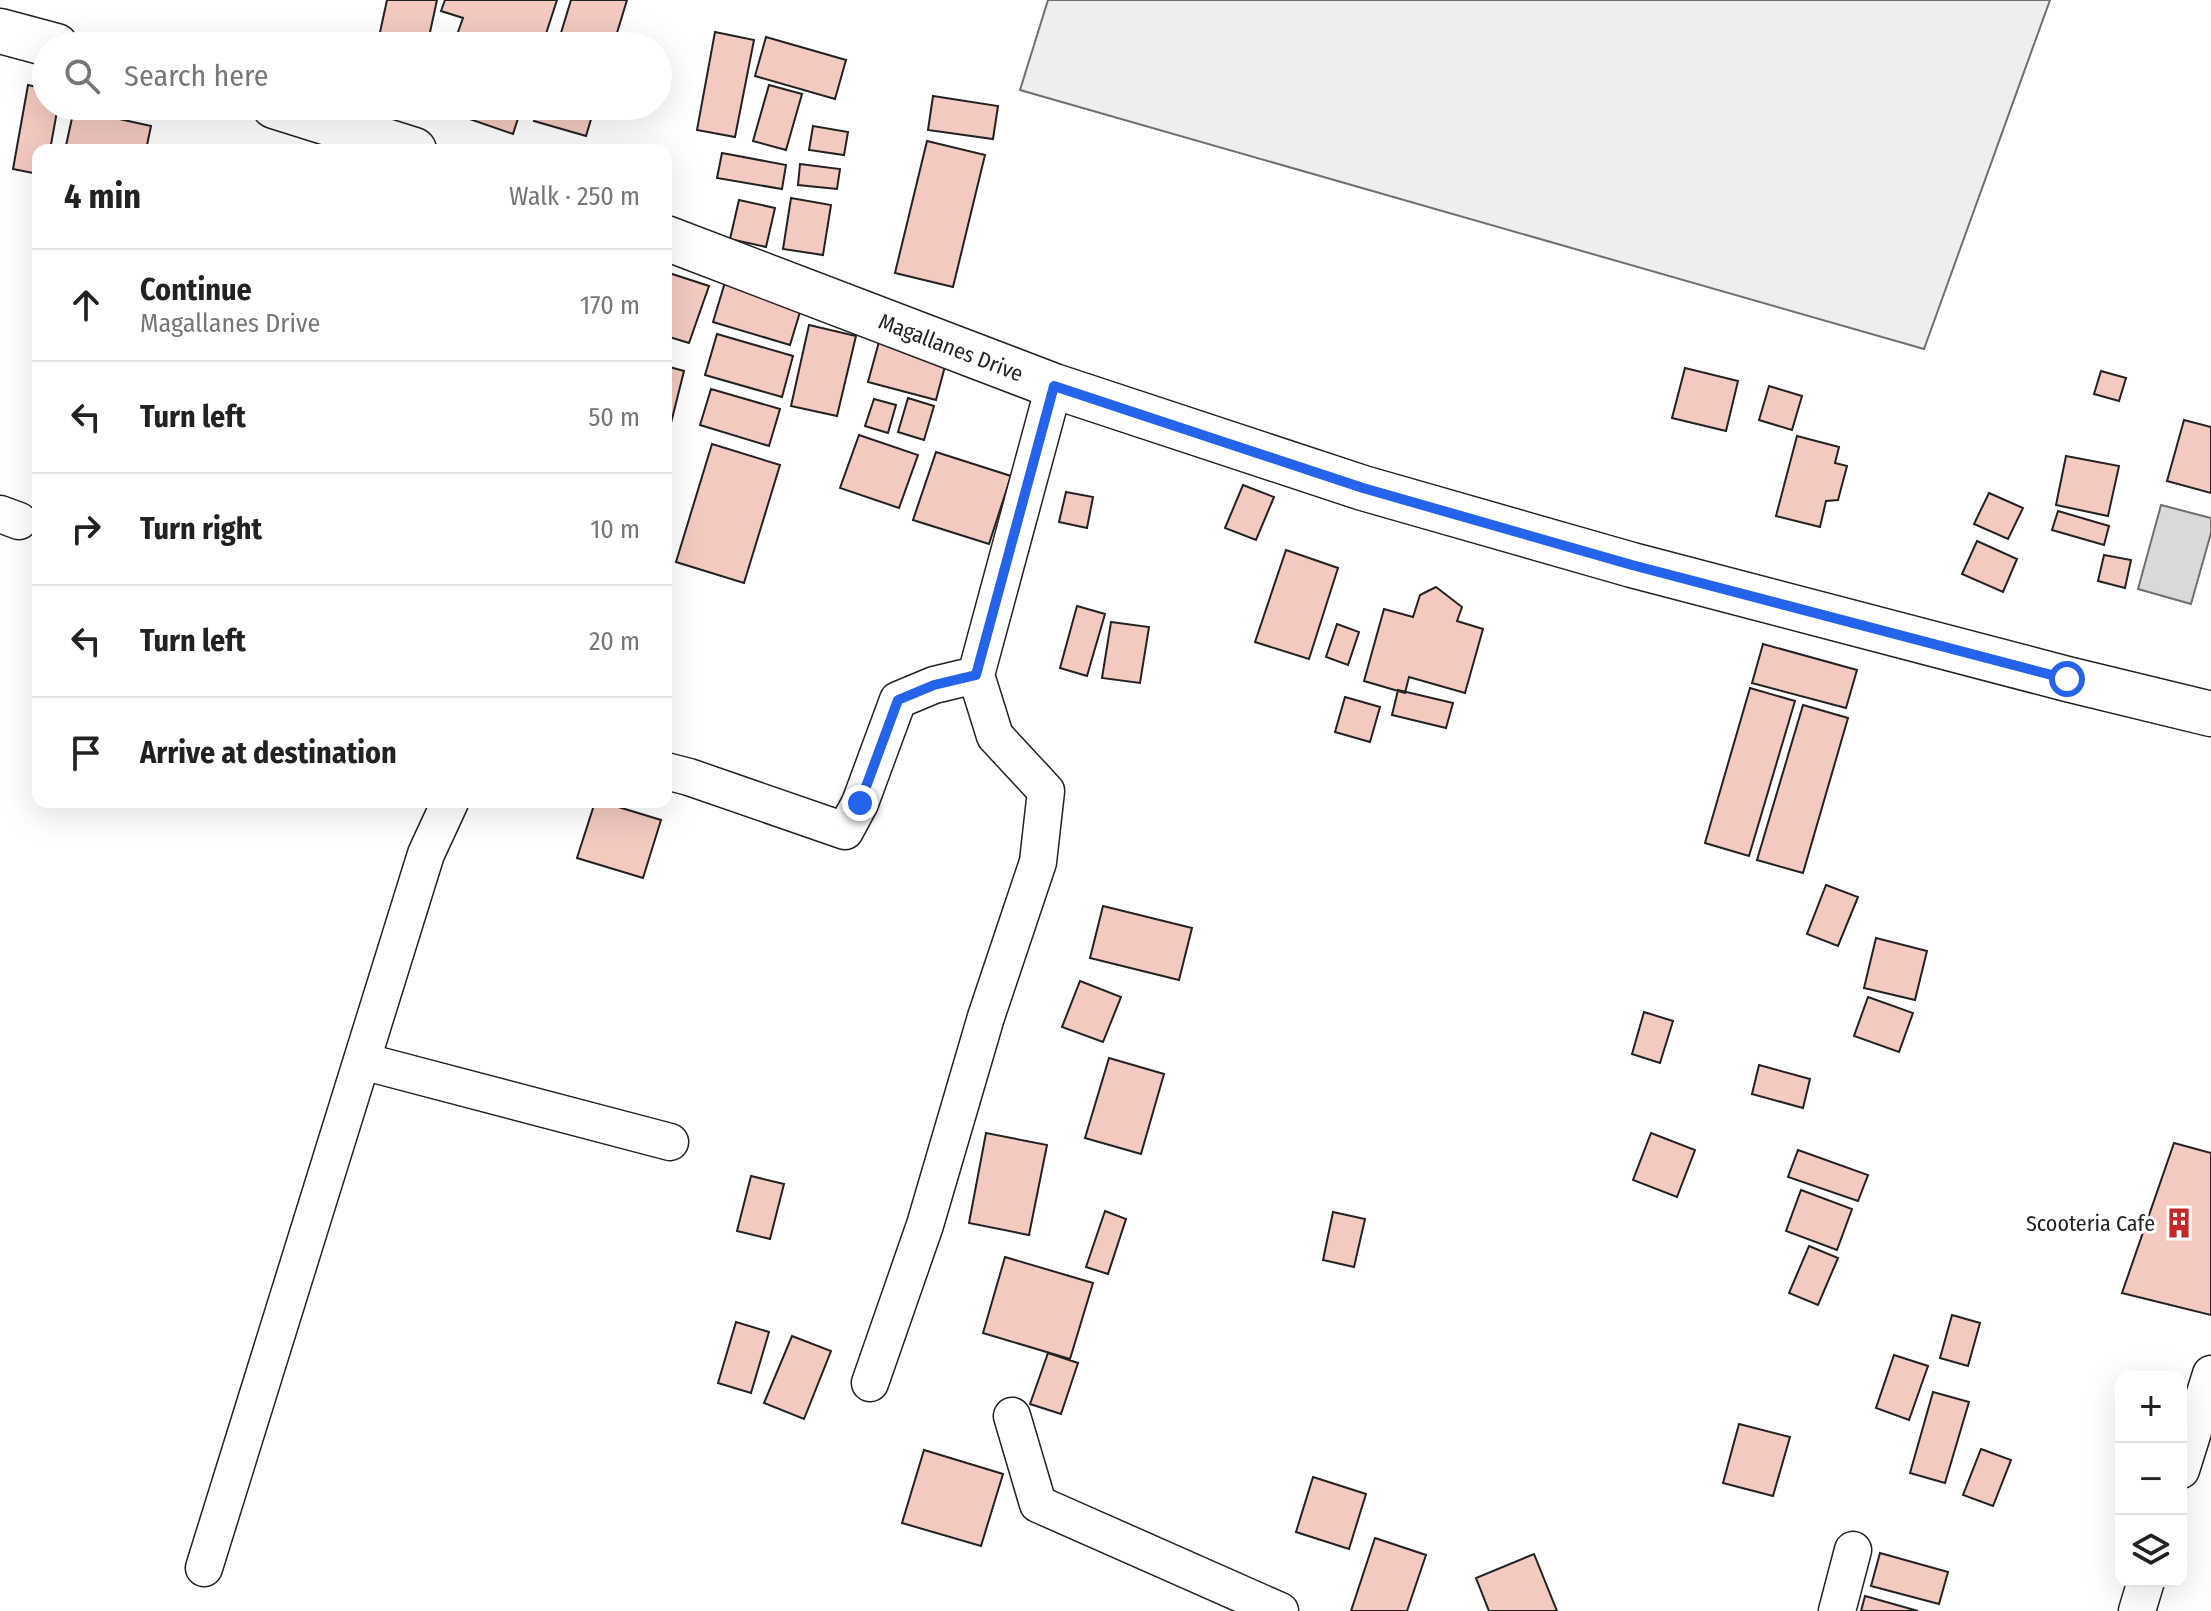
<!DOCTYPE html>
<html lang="en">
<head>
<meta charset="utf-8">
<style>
	:root { --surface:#fff; --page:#f6f6f6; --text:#222; --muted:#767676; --line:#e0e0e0 }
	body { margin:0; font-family:"Fira Sans Condensed",sans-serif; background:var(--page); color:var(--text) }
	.controls { position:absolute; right:24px; bottom:24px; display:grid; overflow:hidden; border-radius:16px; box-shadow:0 8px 32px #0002 }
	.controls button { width:72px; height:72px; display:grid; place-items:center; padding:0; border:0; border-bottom:2px solid var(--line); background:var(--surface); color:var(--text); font:40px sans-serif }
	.stop { position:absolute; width:24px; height:24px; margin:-18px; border:6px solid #2563eb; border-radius:50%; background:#fff }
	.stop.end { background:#2563eb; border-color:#fff; box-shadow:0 2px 8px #0008 }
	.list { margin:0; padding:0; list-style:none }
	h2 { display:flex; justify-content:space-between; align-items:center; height:104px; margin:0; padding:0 32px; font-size:34px }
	h2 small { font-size:26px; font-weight:400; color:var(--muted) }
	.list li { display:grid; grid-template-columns:52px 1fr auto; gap:24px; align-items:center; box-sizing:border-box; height:112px; padding:0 32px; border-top:2px solid var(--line) }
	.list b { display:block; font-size:30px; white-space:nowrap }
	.list p { margin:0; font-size:26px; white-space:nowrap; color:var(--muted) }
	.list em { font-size:26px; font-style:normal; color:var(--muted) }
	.icon { flex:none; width:44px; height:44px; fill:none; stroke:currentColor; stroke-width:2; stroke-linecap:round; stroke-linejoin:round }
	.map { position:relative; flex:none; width:2211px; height:1611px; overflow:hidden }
	.search { position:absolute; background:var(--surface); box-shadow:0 8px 32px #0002; left:32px; top:32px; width:640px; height:88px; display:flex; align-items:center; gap:20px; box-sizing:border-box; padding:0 28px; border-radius:44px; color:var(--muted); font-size:30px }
	.panel { position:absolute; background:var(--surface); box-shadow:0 8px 32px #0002; left:32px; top:144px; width:640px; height:664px; border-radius:16px }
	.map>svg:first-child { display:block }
</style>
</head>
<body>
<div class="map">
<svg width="2211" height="1611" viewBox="0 0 2211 1611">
	<rect width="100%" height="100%" fill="#fff"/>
	<path fill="#eee" stroke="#6f6f6f" stroke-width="2" d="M1048,0H2050L1924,349L1020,90Z"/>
	<path fill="#d9d9d9" stroke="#6f6f6f" stroke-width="2" d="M2161,505L2211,518V533L2191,604L2138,589Z"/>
	<path fill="#f3c9c0" stroke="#222" stroke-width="2" d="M387,0H437L427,46H377Z
		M445,0H557L542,46H453L463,18L441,11Z
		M571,0H627L613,46H557Z
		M715,32L754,40L735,137L697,130Z
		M766,37L846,60L835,99L755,76Z
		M28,85L46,89V106H58L50,150H38V174L13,169Z
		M769,85L802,94L786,150L753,141Z
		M933,96L998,106L993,139L928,130Z
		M432,106H522L513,134Z
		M539,106H595L586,136L534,121Z
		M74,109L151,126L146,150H65Z
		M813,126L848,132L844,155L809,150Z
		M927,141L985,155L953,287L895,273Z
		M722,153L786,165L782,189L717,178Z
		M800,164L840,169L837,189L798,185Z
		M791,198L831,205L823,255L783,249Z
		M739,200L775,208L766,247L730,239Z
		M666,272L709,286L689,343L666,336Z
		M726,279L803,302L790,345L713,322Z
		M809,325L856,336L837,416L791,406Z
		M717,334L793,356L782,397L705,375Z
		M880,338L948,355L936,400L868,382Z
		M666,366L684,371L666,443Z
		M1685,368L1738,381L1726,431L1672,418Z
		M2101,371L2126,378L2119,401L2094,394Z
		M1769,386L1802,396L1792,430L1759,420Z
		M711,389L780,409L769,446L700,425Z
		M908,398L934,406L924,440L898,432Z
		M874,399L896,405L888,433L865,426Z
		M2184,420L2211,427V493L2167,481Z
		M859,435L918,455L899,508L840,488Z
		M1797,436L1839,447L1835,463L1847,466L1838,500L1826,501L1820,527L1776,516Z
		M712,444L780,465L744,583L676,562Z
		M936,452L1011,476L989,544L913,520Z
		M2066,456L2119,466L2108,516L2056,505Z
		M1243,485L1274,497L1256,540L1225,528Z
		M1066,492L1093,497L1087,528L1059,522Z
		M1989,493L2023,508L2008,539L1974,524Z
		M2058,511L2109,526L2104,545L2052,530Z
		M1977,541L2017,559L2003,592L1962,574Z
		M1286,550L1338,568L1309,659L1255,642Z
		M2104,555L2131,560L2125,588L2098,581Z
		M1436,587L1462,607L1457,621L1483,629L1465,693L1409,677L1405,693L1364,681L1384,609L1413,617L1420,595Z
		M1077,606L1105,614L1087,676L1060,668Z
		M1111,622L1149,627L1140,683L1102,678Z
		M1337,624L1359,632L1348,665L1326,657Z
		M1763,644L1857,670L1846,708L1752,683Z
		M1750,688L1795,701L1749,856L1705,843Z
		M1398,690L1453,703L1446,728L1392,715Z
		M1345,697L1380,707L1370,742L1335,732Z
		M1803,705L1848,718L1803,873L1757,860Z
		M595,802H602L661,820L643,878L577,858Z
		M1826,885L1858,897L1838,946L1807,934Z
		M1103,906L1192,928L1179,980L1090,958Z
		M1876,938L1927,951L1915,1000L1864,988Z
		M1080,981L1121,997L1103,1042L1062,1027Z
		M1868,997L1913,1013L1899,1052L1854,1036Z
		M1644,1012L1673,1021L1660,1063L1632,1054Z
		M1109,1058L1164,1074L1141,1154L1085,1138Z
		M1759,1065L1810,1079L1803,1108L1752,1094Z
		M986,1133L1047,1145L1029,1235L969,1223Z
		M1651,1133L1695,1150L1677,1197L1633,1180Z
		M2174,1143L2211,1153V1315L2122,1293Z
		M1798,1150L1868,1175L1858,1201L1788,1177Z
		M751,1176L784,1184L770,1239L737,1231Z
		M1801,1190L1852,1209L1837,1250L1786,1231Z
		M1105,1211L1126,1219L1108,1274L1086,1267Z
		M1333,1212L1365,1219L1354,1267L1323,1260Z
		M1809,1246L1838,1258L1818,1305L1789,1293Z
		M1005,1257L1093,1283L1070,1359L983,1333Z
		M1952,1315L1980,1323L1968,1366L1940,1358Z
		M736,1322L769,1332L751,1393L718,1383Z
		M792,1336L831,1351L804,1419L764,1403Z
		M1048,1353L1078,1363L1061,1414L1030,1404Z
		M1894,1355L1928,1366L1909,1420L1876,1408Z
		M1933,1392L1969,1402L1945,1483L1910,1473Z
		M1739,1424L1790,1437L1773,1496L1723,1483Z
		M1981,1449L2011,1460L1993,1506L1963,1495Z
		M924,1450L1003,1474L981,1546L902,1523Z
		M1313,1477L1366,1494L1349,1549L1296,1532Z
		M1375,1538L1426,1555L1407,1611H1351Z
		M1880,1553L1948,1572L1939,1604L1871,1586Z
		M1534,1554L1557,1611H1489L1476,1578Z
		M1865,1596L1918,1611H1861Z"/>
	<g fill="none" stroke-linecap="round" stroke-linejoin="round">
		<g stroke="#222" stroke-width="39">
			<path id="minor" d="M0,514L19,521
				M666,771L689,777L845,831L860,803L898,700L934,685L976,675L1054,386
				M362,1061L670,1142
				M870,1383L925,1225L986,1017L1038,862L1046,791L995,736L976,675
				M1012,1416L1038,1504L1280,1611
				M2181,1470L2211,1374
				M204,1568L426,854L450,802
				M1837,1611L1853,1550
				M2137,1611L2146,1581"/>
		</g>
		<g stroke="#222" stroke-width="47">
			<path id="tertiary" d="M0,31L56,46
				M274,106L414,150
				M666,238L1054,386L1363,488L1632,565L2067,679L2211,714"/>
		</g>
		<use href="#minor" stroke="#fff" stroke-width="36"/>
		<use href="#tertiary" stroke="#fff" stroke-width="44"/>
	</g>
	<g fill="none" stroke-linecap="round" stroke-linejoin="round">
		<path stroke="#2563eb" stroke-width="10" d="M860,803L898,700L934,685L976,675L1054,386L1363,488L1632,565L2067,679"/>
	</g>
	<defs>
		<g id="building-bare" transform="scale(2.4)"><path d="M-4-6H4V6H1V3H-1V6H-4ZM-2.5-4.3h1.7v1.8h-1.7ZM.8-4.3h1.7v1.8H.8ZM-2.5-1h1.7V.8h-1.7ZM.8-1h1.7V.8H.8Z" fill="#c62828" stroke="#fff" stroke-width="2.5" paint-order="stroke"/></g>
	</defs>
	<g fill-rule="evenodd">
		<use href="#building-bare" x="2179" y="1223"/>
	</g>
	<g text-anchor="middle" stroke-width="6" stroke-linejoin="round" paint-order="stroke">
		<g font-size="22" fill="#222" stroke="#fff">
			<text transform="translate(951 347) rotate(21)" y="8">Magallanes Drive</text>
		</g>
		<g font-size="22" fill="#222" stroke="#fff" text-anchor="end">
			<text x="2155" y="1231">Scooteria Cafe</text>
		</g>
	</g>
</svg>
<div class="controls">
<button>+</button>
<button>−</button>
<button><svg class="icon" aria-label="layers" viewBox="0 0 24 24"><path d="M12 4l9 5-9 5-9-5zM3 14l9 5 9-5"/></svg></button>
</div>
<div class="stop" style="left:2067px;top:679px"></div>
<div class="stop end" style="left:860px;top:803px"></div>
<div class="search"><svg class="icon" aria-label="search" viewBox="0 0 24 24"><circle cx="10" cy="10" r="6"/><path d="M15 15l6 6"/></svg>Search here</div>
<section class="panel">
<h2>4 min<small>Walk · 250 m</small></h2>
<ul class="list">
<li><svg class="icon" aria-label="ahead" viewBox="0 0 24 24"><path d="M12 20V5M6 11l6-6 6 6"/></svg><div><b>Continue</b><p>Magallanes Drive</p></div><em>170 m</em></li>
<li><svg class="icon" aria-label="left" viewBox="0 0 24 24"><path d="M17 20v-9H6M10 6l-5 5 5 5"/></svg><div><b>Turn left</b></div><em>50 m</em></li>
<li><svg class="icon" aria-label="right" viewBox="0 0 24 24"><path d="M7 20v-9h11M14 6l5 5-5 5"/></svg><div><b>Turn right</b></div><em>10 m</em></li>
<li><svg class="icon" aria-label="left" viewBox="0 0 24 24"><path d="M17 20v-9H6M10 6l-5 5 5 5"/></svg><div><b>Turn left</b></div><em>20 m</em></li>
<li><svg class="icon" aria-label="arrive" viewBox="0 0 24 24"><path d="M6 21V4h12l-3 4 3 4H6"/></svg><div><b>Arrive at destination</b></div></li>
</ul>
</section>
</div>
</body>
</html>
